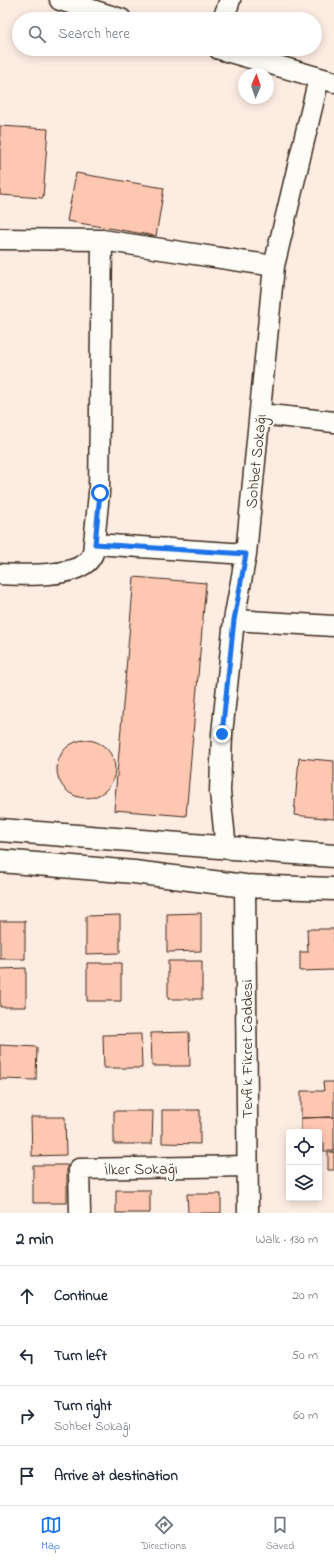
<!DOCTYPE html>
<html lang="en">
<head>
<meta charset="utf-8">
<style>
	:root { --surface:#fff; --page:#f6f6f7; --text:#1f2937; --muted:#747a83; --line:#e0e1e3; --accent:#1a73e8 }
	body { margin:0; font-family:"Indie Flower",sans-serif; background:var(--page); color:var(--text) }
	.controls { position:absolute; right:12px; bottom:12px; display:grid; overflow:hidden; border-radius:4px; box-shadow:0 2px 10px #0003 }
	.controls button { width:36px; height:36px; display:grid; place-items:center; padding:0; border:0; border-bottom:1px solid var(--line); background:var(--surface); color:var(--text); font:20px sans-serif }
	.compass { position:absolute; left:238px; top:68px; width:36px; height:36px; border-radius:50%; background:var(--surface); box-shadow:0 2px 10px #0003; rotate:2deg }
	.stop { position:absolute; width:12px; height:12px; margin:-9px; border:3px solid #1a73e8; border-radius:50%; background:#fff }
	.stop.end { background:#1a73e8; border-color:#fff; box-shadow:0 1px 4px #0008 }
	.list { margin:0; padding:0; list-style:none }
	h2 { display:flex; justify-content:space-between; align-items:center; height:52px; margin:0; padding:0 16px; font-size:17px }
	h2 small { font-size:13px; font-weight:400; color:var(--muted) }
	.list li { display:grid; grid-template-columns:26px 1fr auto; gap:12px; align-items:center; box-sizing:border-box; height:60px; padding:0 16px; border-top:1px solid var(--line) }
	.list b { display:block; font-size:15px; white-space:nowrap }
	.list p { margin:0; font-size:13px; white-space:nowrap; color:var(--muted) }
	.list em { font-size:13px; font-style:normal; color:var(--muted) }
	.icon { flex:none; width:22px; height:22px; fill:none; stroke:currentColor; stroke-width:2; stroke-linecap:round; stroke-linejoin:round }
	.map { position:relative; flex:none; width:334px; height:1213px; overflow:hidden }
	.search { position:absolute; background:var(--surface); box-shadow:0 2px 10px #0003; left:12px; right:12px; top:12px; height:44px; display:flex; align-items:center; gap:10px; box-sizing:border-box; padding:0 14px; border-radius:22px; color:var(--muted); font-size:15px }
	.sheet { height:292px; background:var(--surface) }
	nav { display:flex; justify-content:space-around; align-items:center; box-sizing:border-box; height:56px; border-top:1px solid var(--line); background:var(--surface); font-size:11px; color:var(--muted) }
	nav a { display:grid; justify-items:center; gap:2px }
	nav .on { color:var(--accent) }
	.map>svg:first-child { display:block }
</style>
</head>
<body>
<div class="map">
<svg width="334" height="1213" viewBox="0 0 334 1213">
	<rect width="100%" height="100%" fill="#fdece2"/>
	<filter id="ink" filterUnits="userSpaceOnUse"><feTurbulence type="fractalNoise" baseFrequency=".025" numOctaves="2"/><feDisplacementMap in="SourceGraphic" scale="8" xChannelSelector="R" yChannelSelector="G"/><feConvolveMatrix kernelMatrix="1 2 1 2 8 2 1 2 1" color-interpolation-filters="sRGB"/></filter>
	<g filter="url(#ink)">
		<path fill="#fec7b1" stroke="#3b2a1e" d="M0,126L48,129L43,198L0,195Z
			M76,173L164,188L156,236L67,221Z
			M134,577L206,583L186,816L114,810Z
			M57 769a29 29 0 1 1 58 0a29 29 0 1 1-58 0Z
			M299,758L334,761V819L294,815Z
			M201,913V951L167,952V914Z
			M120,915V953L86,954V916Z
			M0,921H25V959H0Z
			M307,929H334V970L300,971V952H308Z
			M168,961H202V999H168Z
			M87,963H121V1001H87Z
			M26,968V1007H0V969Z
			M189,1032L190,1066H152L151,1033Z
			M141,1034L142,1068H104L103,1035Z
			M0,1045L37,1047L36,1080L0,1079Z
			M323,1082H334V1117L301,1118V1091H324Z
			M162,1110H200V1144L162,1143Z
			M114,1111H153L152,1144H114Z
			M31,1117H65L66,1155L32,1156Z
			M334,1117V1151H324V1143H319V1132H301V1118Z
			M328,1152H334V1170H328Z
			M33,1165H67V1203H33Z
			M116,1190H150V1213H116Z
			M187,1194H221V1213H188Z"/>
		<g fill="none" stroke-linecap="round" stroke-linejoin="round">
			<g stroke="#3b2a1e" stroke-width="23">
				<path id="street" d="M60,0L121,19
					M223,19L230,0
					M219,49L334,82
					M0,239L102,240L274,266
					M260,414L334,422
					M95,544L246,554
					M0,574C23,575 71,578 88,561C90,559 92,556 93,553L99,493L102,240
					M234,620L334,626
					M226,848L220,792L222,734L234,620L246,554L274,266L319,78
					M245,886L248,1213
					M80,1213L79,1169L247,1166"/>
			</g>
			<g stroke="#3b2a1e" stroke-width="25">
				<path id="secondary" d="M0,830L334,856
					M0,861L134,872L245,886L334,889"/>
			</g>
			<use href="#street" stroke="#fdfcf7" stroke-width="20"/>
			<use href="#secondary" stroke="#fdfcf7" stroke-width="22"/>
		</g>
	</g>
	<g fill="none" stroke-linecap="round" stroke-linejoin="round" filter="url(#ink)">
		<path stroke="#1a73e8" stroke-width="5" d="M100,493L95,544L246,554L234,620L222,734"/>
	</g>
	<g text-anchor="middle" stroke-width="3.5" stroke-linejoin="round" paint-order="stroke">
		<g font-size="16" fill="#3b2a1e" stroke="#fdfcf7">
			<text transform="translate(255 461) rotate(-84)" y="6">Sohbet Sokağı</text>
			<text transform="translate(246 1049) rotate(-90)" y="6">Tevfik Fikret Caddesi</text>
			<text transform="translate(141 1168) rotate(-1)" y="6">İlker Sokağı</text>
		</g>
	</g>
</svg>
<div class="controls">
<button><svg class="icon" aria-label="locate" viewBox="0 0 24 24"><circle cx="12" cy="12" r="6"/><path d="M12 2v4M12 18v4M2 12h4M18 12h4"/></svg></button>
<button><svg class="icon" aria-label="layers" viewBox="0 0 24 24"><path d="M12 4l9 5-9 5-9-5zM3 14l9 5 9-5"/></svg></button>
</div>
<svg class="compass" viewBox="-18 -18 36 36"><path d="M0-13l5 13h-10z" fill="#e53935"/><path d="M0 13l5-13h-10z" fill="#747a83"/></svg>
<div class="stop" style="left:100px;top:493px"></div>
<div class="stop end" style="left:222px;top:734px"></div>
<div class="search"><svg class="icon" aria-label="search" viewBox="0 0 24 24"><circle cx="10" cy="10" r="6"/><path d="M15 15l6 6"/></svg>Search here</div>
</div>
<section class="sheet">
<h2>2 min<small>Walk · 130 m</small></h2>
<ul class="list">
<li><svg class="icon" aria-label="ahead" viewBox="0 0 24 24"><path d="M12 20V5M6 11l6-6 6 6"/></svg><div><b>Continue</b></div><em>20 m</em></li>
<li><svg class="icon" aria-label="left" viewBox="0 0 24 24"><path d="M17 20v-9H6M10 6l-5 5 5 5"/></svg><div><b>Turn left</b></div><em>50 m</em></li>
<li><svg class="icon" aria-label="right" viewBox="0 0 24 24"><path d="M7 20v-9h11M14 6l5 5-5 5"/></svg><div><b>Turn right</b><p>Sohbet Sokağı</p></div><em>60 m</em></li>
<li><svg class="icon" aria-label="arrive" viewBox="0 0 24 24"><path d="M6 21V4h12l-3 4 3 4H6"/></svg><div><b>Arrive at destination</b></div></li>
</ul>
</section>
<nav>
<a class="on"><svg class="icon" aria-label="map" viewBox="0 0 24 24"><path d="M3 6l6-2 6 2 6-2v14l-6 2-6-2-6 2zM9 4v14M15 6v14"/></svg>Map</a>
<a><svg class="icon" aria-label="directions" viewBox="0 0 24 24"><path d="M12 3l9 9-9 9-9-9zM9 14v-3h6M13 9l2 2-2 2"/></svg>Directions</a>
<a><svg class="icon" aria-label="saved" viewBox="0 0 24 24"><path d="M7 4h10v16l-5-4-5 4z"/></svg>Saved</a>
</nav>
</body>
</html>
